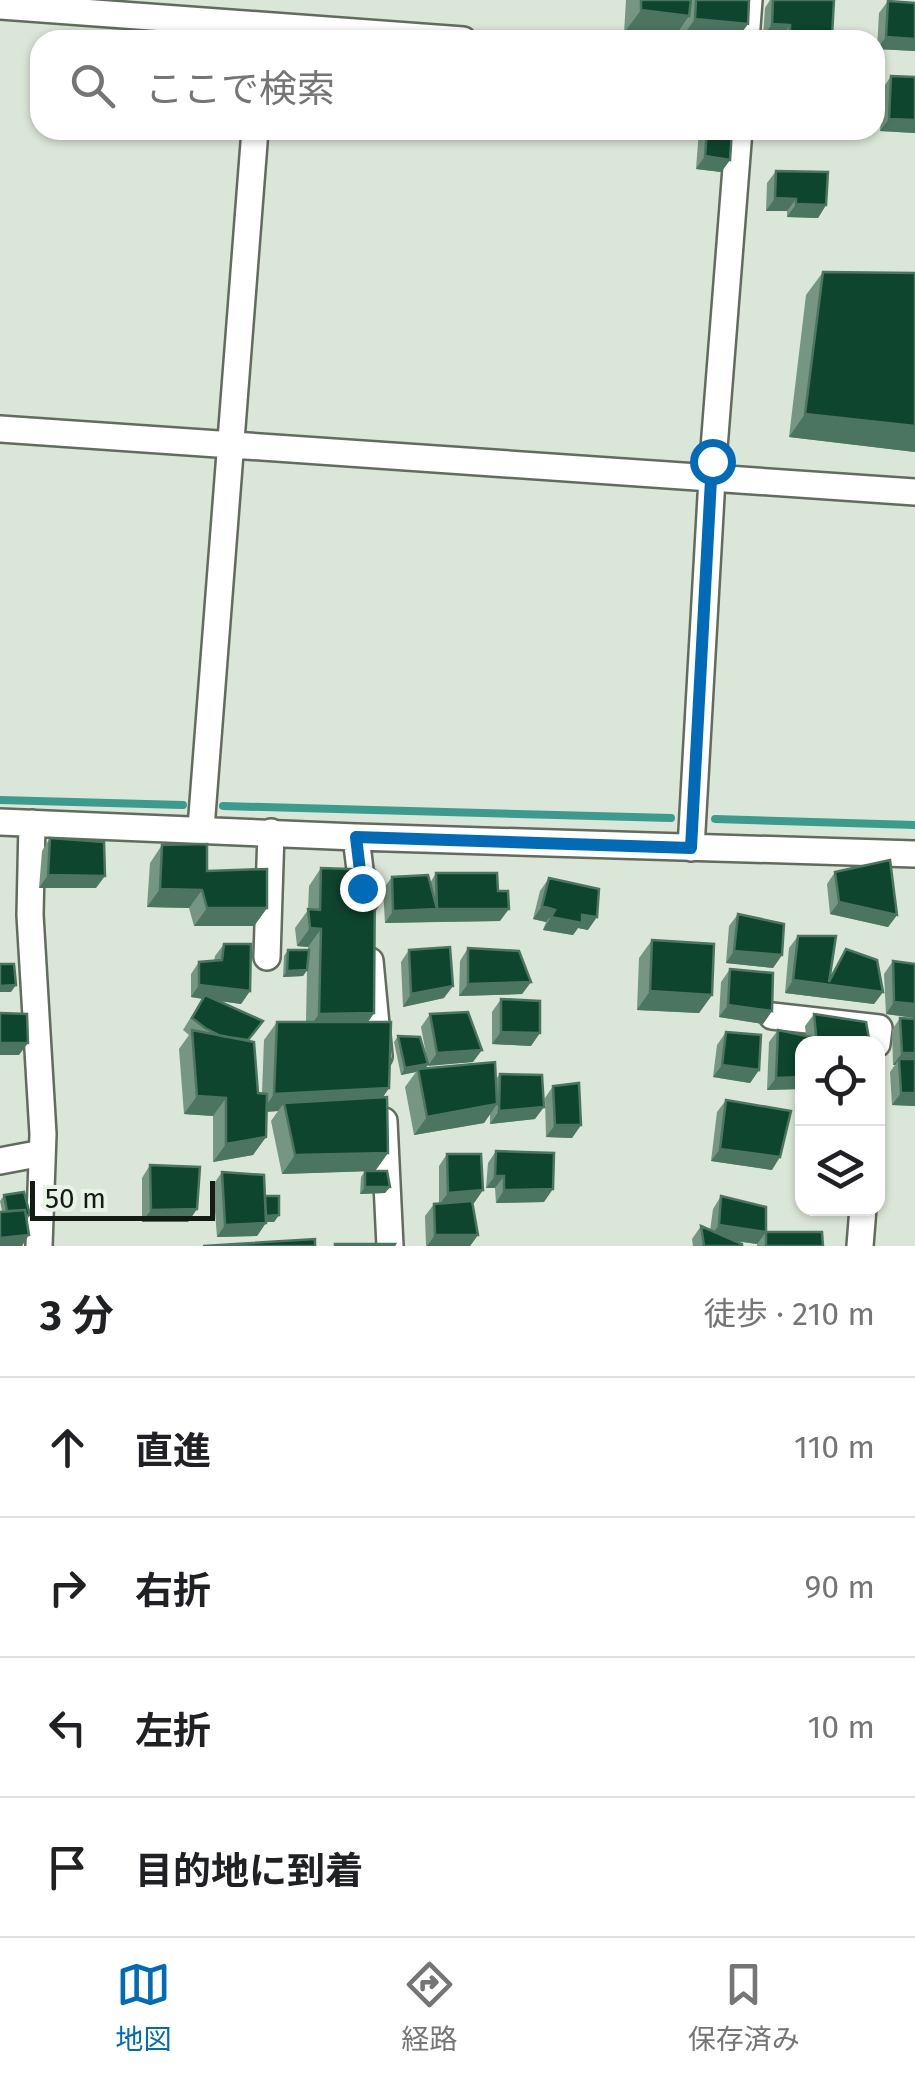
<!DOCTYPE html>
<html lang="ja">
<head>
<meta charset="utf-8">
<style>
	:root { --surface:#fff; --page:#f2f2f2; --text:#202124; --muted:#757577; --line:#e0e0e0; --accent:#016bb7 }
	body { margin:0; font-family:"Fira Sans","Noto Sans JP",sans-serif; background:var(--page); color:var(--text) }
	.controls { position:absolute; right:30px; bottom:30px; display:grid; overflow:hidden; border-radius:20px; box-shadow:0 2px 8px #0004 }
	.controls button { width:90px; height:90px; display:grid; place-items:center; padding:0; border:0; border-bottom:2px solid var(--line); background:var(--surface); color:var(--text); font:50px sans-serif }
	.scale { position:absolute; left:30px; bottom:25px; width:185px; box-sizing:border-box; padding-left:10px; border:5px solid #161a15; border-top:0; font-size:28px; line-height:35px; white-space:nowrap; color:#161a15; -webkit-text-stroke:8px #e7f3e4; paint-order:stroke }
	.stop { position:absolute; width:30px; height:30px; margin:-22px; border:8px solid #016bb7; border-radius:50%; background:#fff }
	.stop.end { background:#016bb7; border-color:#fff; box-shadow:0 2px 10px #0008 }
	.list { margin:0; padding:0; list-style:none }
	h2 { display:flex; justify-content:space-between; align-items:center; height:130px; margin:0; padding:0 40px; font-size:42px }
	h2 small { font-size:32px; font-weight:400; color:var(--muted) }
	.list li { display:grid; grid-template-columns:65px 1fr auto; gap:30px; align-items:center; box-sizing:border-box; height:140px; padding:0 40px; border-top:2px solid var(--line) }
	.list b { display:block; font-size:38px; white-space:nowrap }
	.list em { font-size:32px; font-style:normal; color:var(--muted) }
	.icon { flex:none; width:55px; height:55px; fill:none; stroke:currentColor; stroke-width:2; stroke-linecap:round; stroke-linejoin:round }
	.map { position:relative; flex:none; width:915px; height:1246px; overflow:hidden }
	.search { position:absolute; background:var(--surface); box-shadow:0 2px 8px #0004; left:30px; right:30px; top:30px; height:110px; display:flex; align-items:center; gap:25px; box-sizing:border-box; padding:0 35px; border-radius:30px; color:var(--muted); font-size:38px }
	.sheet { height:690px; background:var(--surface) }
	nav { display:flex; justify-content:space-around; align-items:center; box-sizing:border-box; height:140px; border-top:2px solid var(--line); background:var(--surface); font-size:28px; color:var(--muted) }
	nav a { display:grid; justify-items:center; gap:5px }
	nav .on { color:var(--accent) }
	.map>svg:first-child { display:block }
</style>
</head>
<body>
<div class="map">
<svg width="915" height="1246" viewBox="0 0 915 1246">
	<rect width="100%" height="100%" fill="#dae6d7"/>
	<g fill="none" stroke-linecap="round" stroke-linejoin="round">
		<path stroke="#3a9b8e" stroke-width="8" d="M0,800L183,805
			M223,806L671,818
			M715,819L915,825"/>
		<g stroke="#616b5e" stroke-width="30">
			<path id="minor" d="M0,6L463,40
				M746,40L749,0
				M0,429L915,492
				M0,822L356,837L915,854
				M32,823L30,915L43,1134L39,1246
				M201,828L255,130
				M356,837L364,902
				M691,848L713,461L739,130
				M267,957L271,832
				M370,961L379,1056
				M772,1016L879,1028L877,1044
				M384,1121L390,1246
				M0,1161L42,1153
				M860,1246L863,1208"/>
		</g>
		<use href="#minor" stroke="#fff" stroke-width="25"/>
	</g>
	<path fill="#749682" d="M626,0H749L748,24L736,40H679L680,30L673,39L624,33Z
		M770,0H834L832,36L829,40H781V38L763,37L765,8Z
		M888,1L915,3V51L877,49L879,13Z
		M891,76L915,133L880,131L883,88Z
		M699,130H732L730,160L721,172L696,169Z
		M776,171L826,205L818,218L787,217V211H766L767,183Z
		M823,272L915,273V452L789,437L806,295Z
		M50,838L96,888H39L42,851Z
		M162,845L267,908L254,926H194L189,908L147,907L150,863Z
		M321,868L374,1013L368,1022L389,1088L383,1097L388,1153L375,1171L390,1187L385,1193L360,1194L361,1177L365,1171L282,1174L271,1121L278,1111L267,1112L266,1137L253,1155L213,1162V1116L184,1114L179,1049L189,1035L183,1030L202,999L191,997V974L199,962L214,961L215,956L224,944L250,991L241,1004L219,1001L249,1041L258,1093H262L264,1040L277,1022H306L307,970L303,976L283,977L284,956L288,950H308V947L297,946L295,928L308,910L309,886Z
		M835,872L897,915L888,927L830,914L827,884Z
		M436,873L500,921L385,923L383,889L392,877L430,883Z
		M549,878L588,930L578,928L573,935L543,930L546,922L533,919L540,891Z
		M738,914L782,955L773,968L726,963L729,926Z
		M798,936L830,976L846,949L883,992L874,1004L785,993L789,948Z
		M652,940L712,995L699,1013L637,1010L639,958Z
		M468,948L531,982L522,994L459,996L460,961Z
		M409,950L444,998L403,1007L401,962Z
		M893,961L915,964V1018L886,1014L884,974Z
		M730,969L772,1011L763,1024L719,1017L721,982Z
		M501,999L531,1046L492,1044V1012Z
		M430,1014L473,1062L428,1065L425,1069L496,1079L500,1074L535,1119L490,1124V1114L484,1123L414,1135L405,1087L416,1072L401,1075L394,1042L398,1036L427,1059L421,1027Z
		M814,1014L870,1044H802V1085L800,1089L767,1090L769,1042L778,1030L806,1036L805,1026Z
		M900,1018L915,1106L892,1105L890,1072L895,1065H893L892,1030Z
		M726,1032L759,1070L750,1083L713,1077L717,1045Z
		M553,1086L581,1125L572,1138L546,1137L545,1098Z
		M726,1100L772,1170L711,1161L717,1112Z
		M496,1151L544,1202L496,1203L495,1188H486L488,1163Z
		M447,1154L483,1190L474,1203H472L478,1235L470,1246H426L425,1216L434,1204L439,1203V1166Z
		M150,1165L197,1209L188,1222H142V1178Z
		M222,1172L265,1196L279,1215L274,1222H266L257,1236L217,1237L213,1185Z
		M4,1195L30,1215L27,1220L2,1211L0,1201Z
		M721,1196L766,1232L823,1246H757V1244L734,1241L742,1246H693L692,1239L701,1226L710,1231L713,1209Z"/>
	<path fill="#4b7561" d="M641,10L689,16L673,39L624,33Z
		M695,19L748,24L736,40H680Z
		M772,24L790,25L781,38L763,37Z
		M790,34L832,36L829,40H785Z
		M886,37L915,39V51L877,49Z
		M889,119L915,120V133L880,131Z
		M762,130H826L819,140L760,134Z
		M705,156L730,160L721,172L696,169Z
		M775,198L796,199L787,211H766Z
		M796,204L826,205L818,218L787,217Z
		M805,414L915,426V452L789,437Z
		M48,875L105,876L96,888H39Z
		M160,889L202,890L189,908L147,907Z
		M839,902L897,915L888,927L830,914Z
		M542,906L555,910L546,922L533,919Z
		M207,908H267L254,926H194Z
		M437,909H509L500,921L429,922Z
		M437,909L429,922L385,923L393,911Z
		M582,915L597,917L588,930L578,928L573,935L543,930L551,917Z
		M310,928L321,929L308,947L297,946Z
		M734,951L782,955L773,968L726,963Z
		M307,970L303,976L283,977L287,971Z
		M793,980L883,992L874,1004L785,993Z
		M531,982L522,994L459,996L468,984Z
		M16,985L11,992H0V986Z
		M199,985L250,991L241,1004L191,997Z
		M453,986L444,998L403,1007L411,994Z
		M650,991L712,995L699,1013L637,1010Z
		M894,1002L915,1004V1018L886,1014Z
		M728,1005L772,1011L763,1024L719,1017Z
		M374,1013L361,1032H306L319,1014Z
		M501,1032L540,1033L531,1046L492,1044Z
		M0,1043H28L19,1055H0Z
		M482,1050L473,1062L428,1066L437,1053Z
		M902,1053H915V1065L899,1059L895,1065H893Z
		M428,1064L424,1070L418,1069L416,1072L401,1075L405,1068Z
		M722,1065L759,1070L750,1083L713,1077Z
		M802,1077V1085L800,1089L767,1090L776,1078Z
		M389,1088L376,1107L284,1103L278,1111L262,1112L274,1094Z
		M901,1093H915V1106L892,1105Z
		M197,1096L226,1098L213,1116L184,1114Z
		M497,1104L484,1123L414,1135L427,1117Z
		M544,1107L535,1119L490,1124L499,1111Z
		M555,1125H581L572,1138L546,1137Z
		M266,1137L253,1155L213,1162L226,1144Z
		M720,1149L780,1157L772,1170L711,1161Z
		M388,1153L375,1171L282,1174L295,1155Z
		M495,1176H504L495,1188H486Z
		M365,1187H390L385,1193L360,1194Z
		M553,1189L544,1202L496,1203L504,1190Z
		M483,1190L474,1203L439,1205L448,1193Z
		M197,1209L188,1222H142L151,1210Z
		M279,1215L274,1222H258L263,1216Z
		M266,1223L257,1236L217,1237L225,1225Z
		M719,1225L766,1232L757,1244L710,1237Z
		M29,1235L22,1246H0V1238Z
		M435,1235H478L470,1246H427Z"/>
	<path fill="#0e452e" stroke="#4b7561" stroke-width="2.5" d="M641,0H691L689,16L641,10Z
		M696,0H749L748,24L695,19Z
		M773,0H834L832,36L790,34V25L772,24Z
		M888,1L915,3V39L886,37Z
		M891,76L915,77V120L889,119Z
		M707,130H732L730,160L705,156Z
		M776,171L828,172L826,205L796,204V199L775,198Z
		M823,272L915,273V426L805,414Z
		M50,838L104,842L105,876L48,875Z
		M207,844V871L267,869V908H207L202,890L160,889L162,845Z
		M890,860L897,915L839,902L835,872Z
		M321,868L375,870L374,1013L319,1014L321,929L310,928L308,909L320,910Z
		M436,873H497L498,891H508L509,909H437Z
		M428,875L437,909L393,911L392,877Z
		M549,878L599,889L597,917L582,915V923L551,917L555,910L542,906Z
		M738,914L784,924L782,955L734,951Z
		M798,936H836L829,982L846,949L877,960L883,992L793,980Z
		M652,940L714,944L712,995L650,991Z
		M224,944H251L250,991L199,985V962L222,960Z
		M450,947L453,986L411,994L409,950Z
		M468,948L519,951L531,982L468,984Z
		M288,950H309L307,970L287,971Z
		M893,961L915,964V1004L894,1002Z
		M0,964H14L16,985L0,986Z
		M730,969L773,973L772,1011L728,1005Z
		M205,995L263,1021L248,1040L221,1036L205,1028L192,1018Z
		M501,999L540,1001V1033L501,1032Z
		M468,1012L482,1050L437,1053L430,1014Z
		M0,1013L27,1014L28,1043H0Z
		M814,1014L866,1022L870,1044H817Z
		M900,1018L915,1019V1053H902Z
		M277,1022H391L389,1088L274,1094Z
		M192,1030L254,1042L258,1093L267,1094L266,1137L226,1144V1098L197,1096Z
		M778,1030L811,1037V1044H802V1077L776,1078Z
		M726,1032L761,1035L759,1070L722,1065Z
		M398,1036L420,1037L428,1064L405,1068Z
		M899,1059H915V1093H901Z
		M495,1062L497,1104L427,1117L418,1069Z
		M500,1074L542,1075L544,1107L499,1111Z
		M579,1083L581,1125H555L553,1086Z
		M387,1097L388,1153L295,1155L284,1103Z
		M726,1100L791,1111L780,1157L720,1149Z
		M496,1151L554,1153L553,1189L504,1190V1176H495Z
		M447,1154H481L483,1190L448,1193Z
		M150,1165L200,1167L197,1209L151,1210Z
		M365,1171H387L390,1187H365Z
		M222,1172L264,1175L266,1223L225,1225Z
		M24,1192L30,1215H26L25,1210L7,1211L4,1195Z
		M265,1196H279V1215L266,1216Z
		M721,1196L766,1207V1232L719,1225Z
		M472,1201L478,1235H435L434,1204Z
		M25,1210L29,1235L0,1238V1212Z
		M701,1226L742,1244V1246H704Z
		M766,1232H822L823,1246H766Z
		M315,1239V1246H203Z
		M335,1244H395L394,1246H335Z"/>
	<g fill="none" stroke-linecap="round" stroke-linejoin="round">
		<path stroke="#016bb7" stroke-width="12" d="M362,888L356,837L691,848L712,461"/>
	</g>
</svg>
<div class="controls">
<button><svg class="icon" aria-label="locate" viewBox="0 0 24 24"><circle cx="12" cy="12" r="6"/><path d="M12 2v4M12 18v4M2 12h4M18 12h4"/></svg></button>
<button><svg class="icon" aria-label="layers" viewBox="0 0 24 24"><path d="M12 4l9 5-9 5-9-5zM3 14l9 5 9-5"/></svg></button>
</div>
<div class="scale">50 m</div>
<div class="stop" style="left:712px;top:461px"></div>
<div class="stop end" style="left:362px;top:888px"></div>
<div class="search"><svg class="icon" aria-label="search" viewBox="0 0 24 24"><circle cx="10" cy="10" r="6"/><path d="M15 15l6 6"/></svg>ここで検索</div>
</div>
<section class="sheet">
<h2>3 分<small>徒歩 · 210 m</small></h2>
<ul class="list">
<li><svg class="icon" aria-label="ahead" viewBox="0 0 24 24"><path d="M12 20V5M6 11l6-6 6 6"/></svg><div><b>直進</b></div><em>110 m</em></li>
<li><svg class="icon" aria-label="right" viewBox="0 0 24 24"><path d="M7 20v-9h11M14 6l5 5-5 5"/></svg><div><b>右折</b></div><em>90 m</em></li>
<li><svg class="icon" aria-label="left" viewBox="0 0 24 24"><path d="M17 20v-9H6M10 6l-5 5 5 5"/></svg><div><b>左折</b></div><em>10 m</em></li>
<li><svg class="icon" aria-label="arrive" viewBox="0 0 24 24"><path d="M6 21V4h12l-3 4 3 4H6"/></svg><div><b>目的地に到着</b></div></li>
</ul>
</section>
<nav>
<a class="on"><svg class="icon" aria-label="map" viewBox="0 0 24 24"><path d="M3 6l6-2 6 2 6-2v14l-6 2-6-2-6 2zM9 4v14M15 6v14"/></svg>地図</a>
<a><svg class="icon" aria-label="directions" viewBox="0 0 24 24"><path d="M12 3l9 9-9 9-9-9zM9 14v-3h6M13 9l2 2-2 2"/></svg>経路</a>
<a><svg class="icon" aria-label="saved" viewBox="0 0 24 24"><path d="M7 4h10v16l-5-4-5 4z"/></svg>保存済み</a>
</nav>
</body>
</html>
